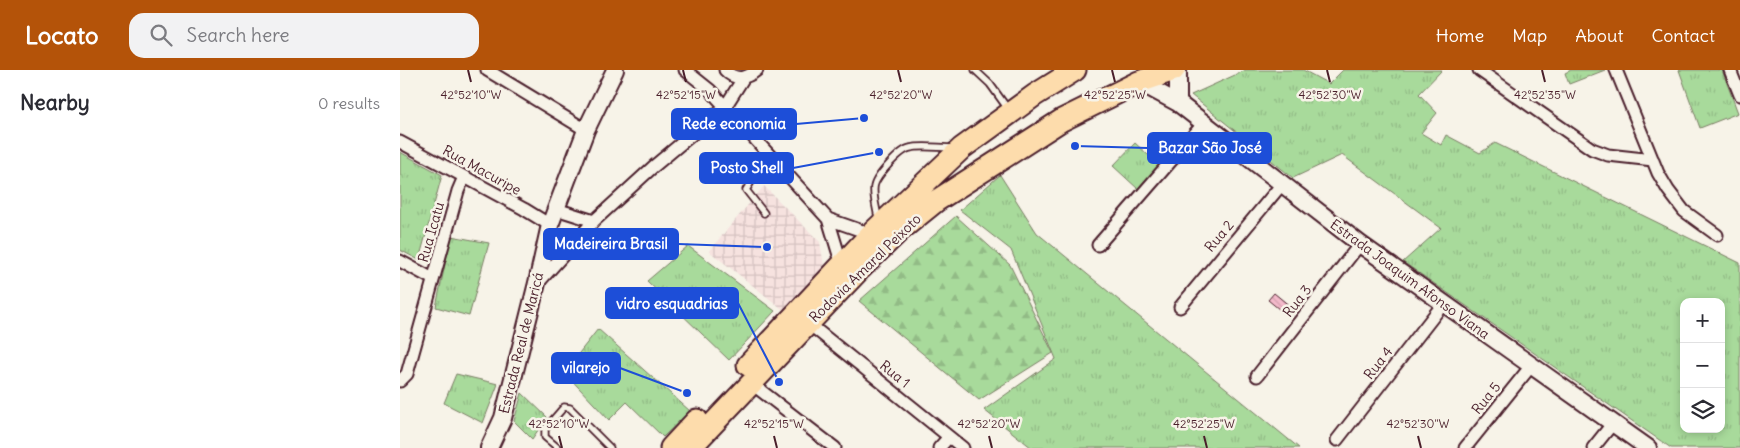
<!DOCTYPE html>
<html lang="en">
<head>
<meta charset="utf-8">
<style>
	:root { --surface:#fff; --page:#f2f2f3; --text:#2b2b33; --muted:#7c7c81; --line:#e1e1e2; --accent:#b45309 }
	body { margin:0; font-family:Delius,sans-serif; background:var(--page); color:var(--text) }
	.controls { position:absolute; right:15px; bottom:15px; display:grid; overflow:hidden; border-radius:10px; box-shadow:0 2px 8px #0003 }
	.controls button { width:45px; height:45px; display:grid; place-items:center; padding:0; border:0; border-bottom:1px solid var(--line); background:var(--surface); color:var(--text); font:25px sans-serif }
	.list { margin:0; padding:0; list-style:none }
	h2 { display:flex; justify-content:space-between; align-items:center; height:65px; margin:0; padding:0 20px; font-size:21px }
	h2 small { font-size:16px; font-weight:400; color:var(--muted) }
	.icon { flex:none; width:28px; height:28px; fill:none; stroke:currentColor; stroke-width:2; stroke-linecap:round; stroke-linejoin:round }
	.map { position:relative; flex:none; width:1340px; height:378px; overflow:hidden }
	header { display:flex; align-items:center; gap:30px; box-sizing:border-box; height:70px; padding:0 25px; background:var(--accent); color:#fff }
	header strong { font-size:24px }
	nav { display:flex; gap:28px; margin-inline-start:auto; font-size:18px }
	.search { width:350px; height:45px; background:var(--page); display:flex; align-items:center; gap:12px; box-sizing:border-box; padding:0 18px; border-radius:15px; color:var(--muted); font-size:19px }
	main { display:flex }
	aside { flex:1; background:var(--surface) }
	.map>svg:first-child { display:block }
</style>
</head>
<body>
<header>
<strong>Locato</strong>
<div class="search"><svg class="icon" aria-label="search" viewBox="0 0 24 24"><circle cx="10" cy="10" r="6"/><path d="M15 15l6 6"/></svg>Search here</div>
<nav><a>Home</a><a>Map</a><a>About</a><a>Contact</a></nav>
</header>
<main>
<aside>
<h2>Nearby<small>0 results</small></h2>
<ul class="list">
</ul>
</aside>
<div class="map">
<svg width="1340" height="378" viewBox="0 0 1340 378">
	<defs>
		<pattern id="industrial-grid" width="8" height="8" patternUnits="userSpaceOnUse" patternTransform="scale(1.25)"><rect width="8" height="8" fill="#f6e2df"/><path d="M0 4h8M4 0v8" fill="none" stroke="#d4c1c0"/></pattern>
		<pattern id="grass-tufts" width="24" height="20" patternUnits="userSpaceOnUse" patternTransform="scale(1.25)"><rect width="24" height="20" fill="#a8da9b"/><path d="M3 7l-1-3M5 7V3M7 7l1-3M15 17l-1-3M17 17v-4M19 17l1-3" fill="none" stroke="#92bb86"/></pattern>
		<pattern id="forest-firs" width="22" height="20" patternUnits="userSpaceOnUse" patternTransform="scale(1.25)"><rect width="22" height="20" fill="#a8da9b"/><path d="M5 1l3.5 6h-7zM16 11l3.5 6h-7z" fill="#92bb86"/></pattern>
		<pattern id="building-back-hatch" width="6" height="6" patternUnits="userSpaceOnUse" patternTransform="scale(1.25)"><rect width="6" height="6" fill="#f4bacb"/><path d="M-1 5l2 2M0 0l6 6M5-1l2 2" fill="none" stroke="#d39fae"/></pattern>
	</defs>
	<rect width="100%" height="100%" fill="#f7f3e8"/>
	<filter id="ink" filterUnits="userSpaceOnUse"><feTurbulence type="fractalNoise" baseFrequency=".02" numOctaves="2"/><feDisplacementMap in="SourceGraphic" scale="10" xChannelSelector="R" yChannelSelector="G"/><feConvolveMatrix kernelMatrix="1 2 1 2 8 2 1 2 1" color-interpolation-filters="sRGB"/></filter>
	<g filter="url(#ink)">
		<path fill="url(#industrial-grid)" d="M364,116L420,172L425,202L386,242L309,181Z"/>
		<path fill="url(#grass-tufts)" stroke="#797c63" fill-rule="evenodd" d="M846,0H903L929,14L943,0H1042L1019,24L1037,43L1021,63L1041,75L1046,65L1080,83L1095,73L1340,193V378H1271L1003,192L1041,158L942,85L893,108L791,25ZM1284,232H1321V359H1284Z
			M1171,0H1205L1169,14L1165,3Z
			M1279,0H1322L1338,43L1300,58Z
			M735,73L760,96L738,119L713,96Z
			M0,82L42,105L19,190L0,180Z
			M600,105L637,163L899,378H632L584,340L656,289L611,180L560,140Z
			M51,166L89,173L69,246L36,237Z
			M288,176L375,241L329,290L247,211Z
			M198,259L290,341L263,367L227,332L209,350L164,302Z
			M56,304L98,314L83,353L44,333Z
			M122,323L147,347L132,369L114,351Z"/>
		<path fill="url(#forest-firs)" stroke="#797c63" d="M556,146L610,195L653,283L579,330L459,231Z"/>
		<path fill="url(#building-back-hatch)" stroke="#4a1f2b" d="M874,223L891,237L885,244L868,230Z"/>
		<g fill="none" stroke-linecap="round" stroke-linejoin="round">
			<g stroke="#4a1f2b" stroke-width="9">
				<path id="lane" d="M575,0L590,14L608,39
					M364,143L346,120L369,84
					M478,149C477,139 473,128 474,118C474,108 500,80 510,78C523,75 539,78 553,78
					M158,378L145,367V359L164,337L170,338L210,378"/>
			</g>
			<g stroke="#4a1f2b" stroke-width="15">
				<path id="street" d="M87,0L186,60
					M285,0L310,20L428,149L442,195
					M325,0C335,11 346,9 357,0
					M1079,0L1192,79L1208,85L1253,90
					M1216,0L1258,103L1268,120L1284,141L1317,165
					M1330,0L1340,25
					M0,72L124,139L150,155
					M156,139L194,151L253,97L325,37L344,7
					M428,149L471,164
					M698,175L804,53
					M0,191L33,209
					M138,213L194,151
					M780,237L882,114
					M408,253L563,378
					M857,306L960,174
					M0,311L7,304L58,121L64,107
					M351,313L435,378
					M937,370L1043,234
					M539,378L549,367
					M1065,378L1131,296
					M1193,378L1213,353"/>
			</g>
			<g stroke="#4a1f2b" stroke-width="20">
				<path id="secondary" d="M739,12L778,33L960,174L1248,378
					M778,33V0
					M89,378L103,348L137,213L150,155L186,60L215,0"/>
			</g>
			<g stroke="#4a1f2b" stroke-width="25">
				<path id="highway" d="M348,295L471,164L562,78L635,25L675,0
					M271,378L297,350
					M290,378L460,199L499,161L536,131L662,50L739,12L774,0"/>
			</g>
			<use href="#lane" stroke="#f7f3e8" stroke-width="5.5"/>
			<use href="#street" stroke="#f7f3e8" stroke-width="11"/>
			<use href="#secondary" stroke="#f7f3e8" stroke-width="16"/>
			<use href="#highway" stroke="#fddcac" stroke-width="21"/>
		</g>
	</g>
	<path fill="none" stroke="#4a1f2b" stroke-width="2" d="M68,0L71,12M283,0L286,12M498,0L501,12M712,0L715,12M927,0L930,12M1142,0L1145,12M159,366L162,378M374,366L377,378M589,366L592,378M804,366L807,378M1018,366L1021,378"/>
	<g text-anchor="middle" stroke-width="5" stroke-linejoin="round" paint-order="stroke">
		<g font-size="14" fill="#4a1f2b" stroke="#f7f3e8">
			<text transform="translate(82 100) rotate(29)" y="5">Rua Macuripe</text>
			<text transform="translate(31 162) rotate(-74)" y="5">Rua Icatu</text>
			<text transform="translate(819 166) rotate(-50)" y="5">Rua 2</text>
			<text transform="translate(465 198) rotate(-44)" y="5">Rodovia Amaral Peixoto</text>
			<text transform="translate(1010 209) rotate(36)" y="5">Estrada Joaquim Afonso Viana</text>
			<text transform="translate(897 231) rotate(-52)" y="5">Rua 3</text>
			<text transform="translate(121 273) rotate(-76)" y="5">Estrada Real de Maricá</text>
			<text transform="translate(978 293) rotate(-52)" y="5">Rua 4</text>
			<text transform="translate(495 304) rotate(39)" y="5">Rua 1</text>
			<text transform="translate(1086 328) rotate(-51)" y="5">Rua 5</text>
		</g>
	</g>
	<g font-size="12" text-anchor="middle" fill="#4a1f2b" stroke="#f7f3e8" stroke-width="5" stroke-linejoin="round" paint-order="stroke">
		<text x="71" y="29">42°52'10"W</text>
		<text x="286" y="29">42°52'15"W</text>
		<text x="501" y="29">42°52'20"W</text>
		<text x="715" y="29">42°52'25"W</text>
		<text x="930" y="29">42°52'30"W</text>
		<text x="1145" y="29">42°52'35"W</text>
		<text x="159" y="358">42°52'10"W</text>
		<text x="374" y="358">42°52'15"W</text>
		<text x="589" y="358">42°52'20"W</text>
		<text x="804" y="358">42°52'25"W</text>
		<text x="1018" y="358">42°52'30"W</text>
	</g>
	<path fill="none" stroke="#1d4ed8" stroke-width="2" d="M464 48L396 54M675 76L748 78M479 82L393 98M367 177L278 174M379 312L338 233M287 323L220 298"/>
	<g fill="#1d4ed8" stroke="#f7f3e8" stroke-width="2">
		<circle cx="464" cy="48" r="5"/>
		<circle cx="675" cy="76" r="5"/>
		<circle cx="479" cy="82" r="5"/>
		<circle cx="367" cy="177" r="5"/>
		<circle cx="379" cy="312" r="5"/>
		<circle cx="287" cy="323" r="5"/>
	</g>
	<g fill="#1d4ed8" stroke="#1d4ed8" stroke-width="2">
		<rect x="272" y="39" width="124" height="30" rx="5"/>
		<rect x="748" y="63" width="123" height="30" rx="5"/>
		<rect x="300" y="83" width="93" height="30" rx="5"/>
		<rect x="144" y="159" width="134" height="30" rx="5"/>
		<rect x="206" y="218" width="132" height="30" rx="5"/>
		<rect x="152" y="283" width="68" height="30" rx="5"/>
	</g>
	<g font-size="15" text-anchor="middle" font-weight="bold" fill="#fff">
		<text x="334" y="59">Rede economia</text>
		<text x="810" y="83">Bazar São José</text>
		<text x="347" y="103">Posto Shell</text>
		<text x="211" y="179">Madeireira Brasil</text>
		<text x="272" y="239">vidro esquadrias</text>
		<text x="186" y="303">vilarejo</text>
	</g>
</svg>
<div class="controls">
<button>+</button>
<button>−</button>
<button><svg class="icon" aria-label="layers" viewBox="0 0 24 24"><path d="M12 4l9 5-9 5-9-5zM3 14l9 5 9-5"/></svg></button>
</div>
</div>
</main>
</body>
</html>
